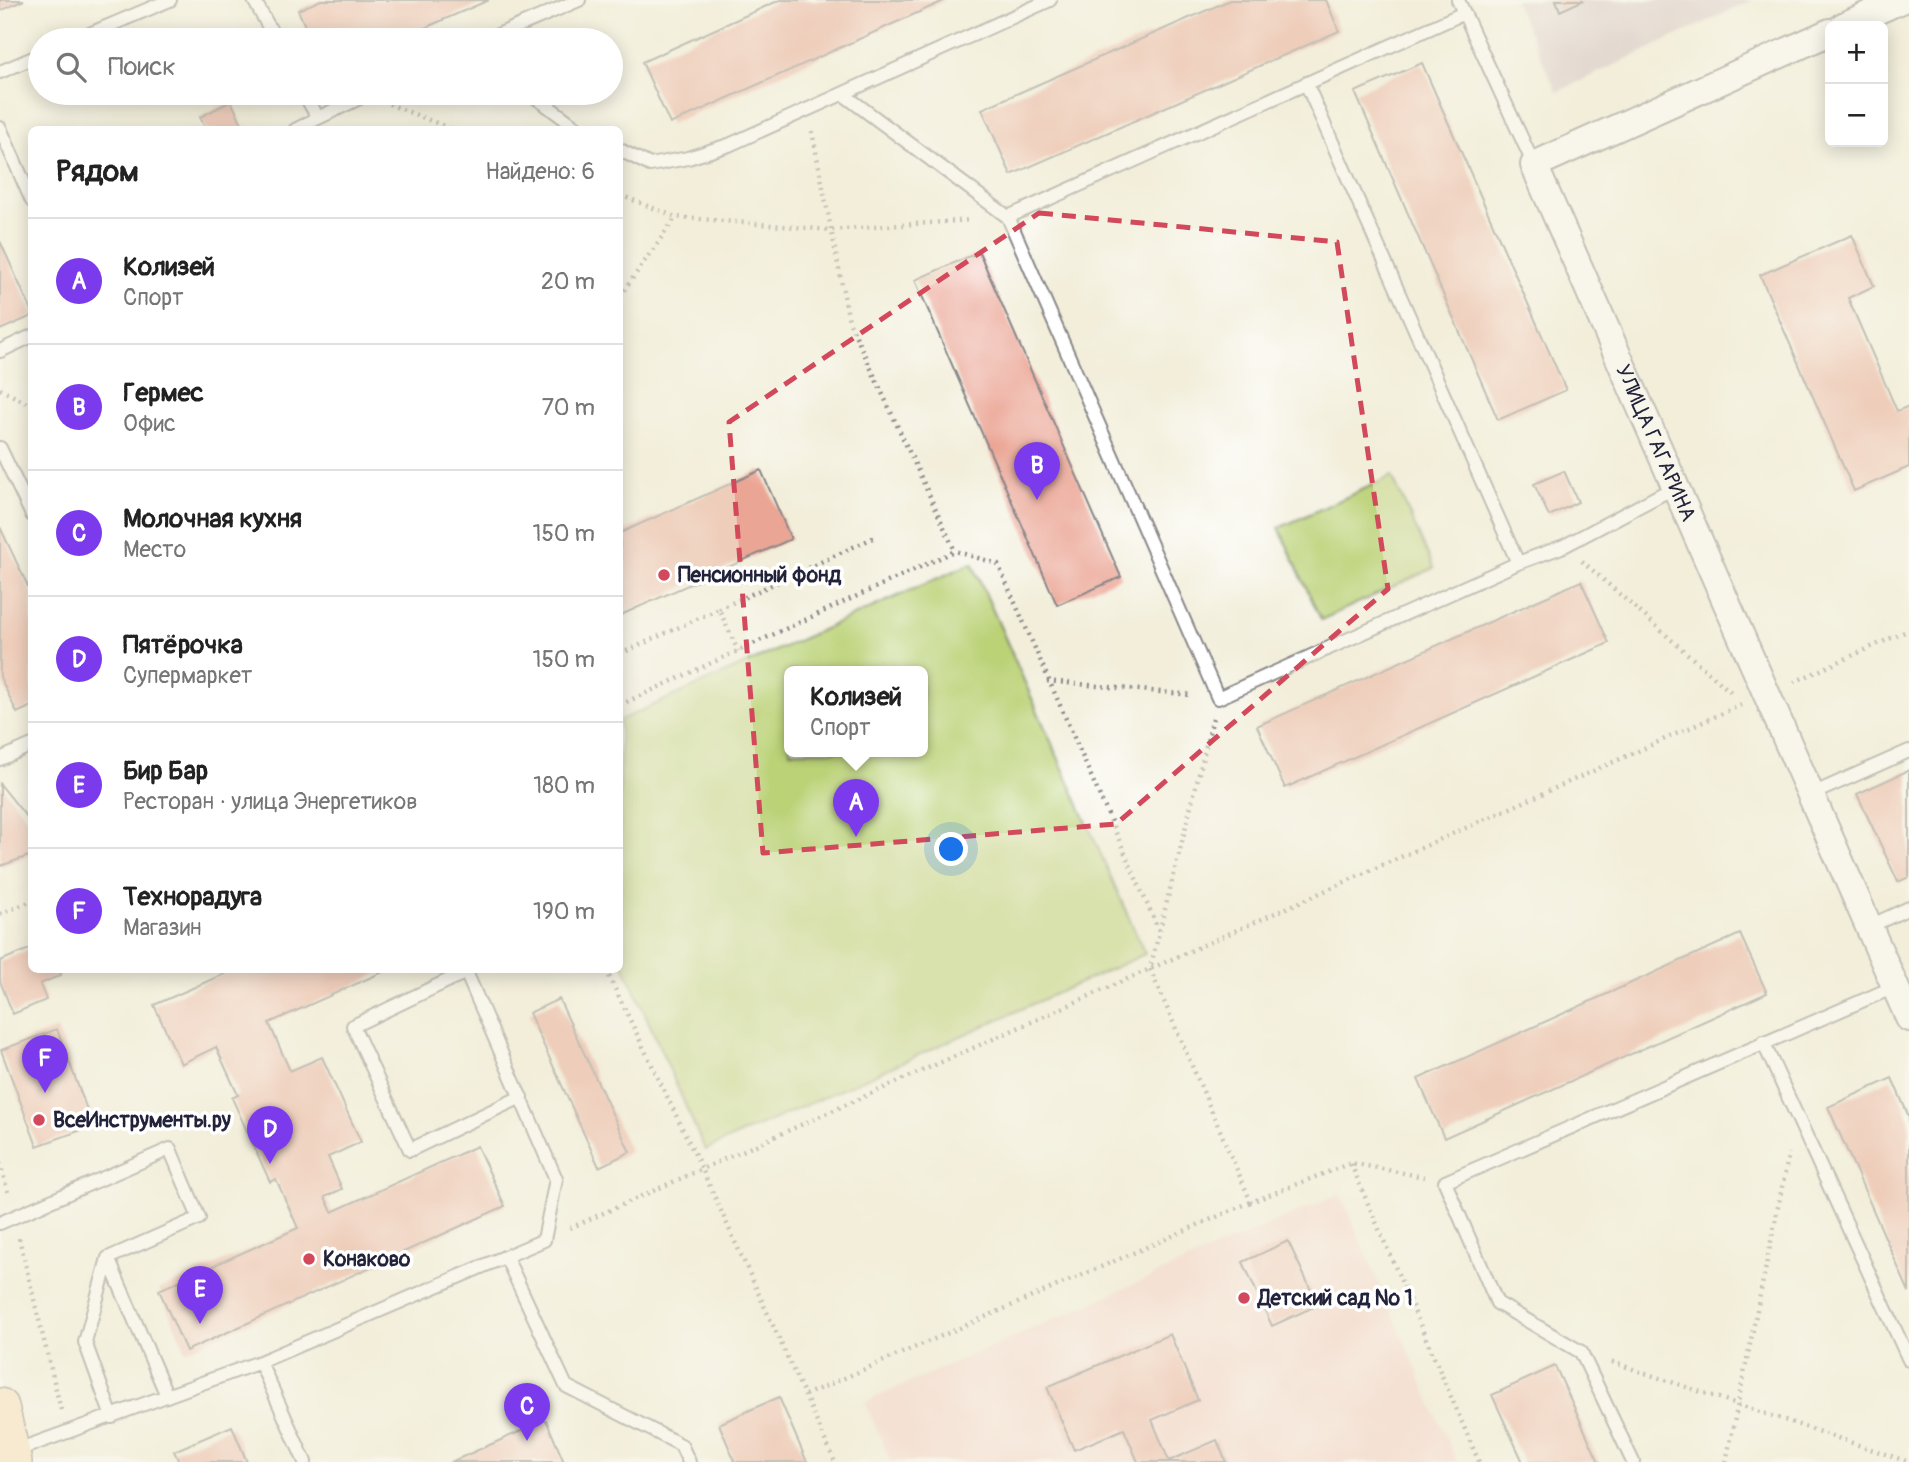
<!DOCTYPE html>
<html lang="ru">
<head>
<meta charset="utf-8">
<style>
	:root { --surface:#fff; --page:#f2f2f2; --text:#222; --muted:#767676; --line:#e0e0e0; --accent:#7c3aed }
	body { margin:0; font-family:Pangolin,sans-serif; background:var(--page); color:var(--text) }
	.controls { position:absolute; right:21px; top:21px; display:grid; overflow:hidden; border-radius:10px; box-shadow:0 4px 18px #0003 }
	.controls button { width:63px; height:63px; display:grid; place-items:center; padding:0; border:0; border-bottom:2px solid var(--line); background:var(--surface); color:var(--text); font:35px sans-serif }
	.you { position:absolute; left:952px; top:850px; width:24px; height:24px; margin:-18px; border:5px solid #fff; border-radius:50%; background:#1a73e8; box-shadow:0 0 0 10px #1a73e833 }
	.badge { display:grid; place-items:center; width:46px; height:46px; border-radius:50%; background:var(--accent); color:#fff; font-size:23px; font-weight:700 }
	.pin { position:absolute; translate:-50% -58px; filter:drop-shadow(0 2px 4px #0008) }
	.pin::after { content:''; position:absolute; top:37px; width:24px; height:21px; background:inherit; clip-path:polygon(0 0,100% 0,50% 100%) }
	.popup { position:absolute; left:784px; top:666px; width:144px; height:91px; box-sizing:border-box; display:grid; place-content:center; border-radius:10px; background:var(--surface); filter:drop-shadow(0 2px 5px #0005); font-size:23px; white-space:nowrap; color:var(--muted) }
	.popup b { font-size:26px; color:var(--text) }
	.popup::after { content:''; position:absolute; left:50%; top:100%; margin-left:-14px; border:14px solid transparent; border-top-color:var(--surface) }
	.list { margin:0; padding:0; list-style:none }
	h2 { display:flex; justify-content:space-between; align-items:center; height:91px; margin:0; padding:0 28px; font-size:30px }
	h2 small { font-size:23px; font-weight:400; color:var(--muted) }
	.list li { display:grid; grid-template-columns:46px 1fr auto; gap:21px; align-items:center; box-sizing:border-box; height:126px; padding:0 28px; border-top:2px solid var(--line) }
	.list b { display:block; font-size:26px; white-space:nowrap }
	.list p { margin:0; font-size:23px; white-space:nowrap; color:var(--muted) }
	.list em { font-size:23px; font-style:normal; color:var(--muted) }
	.icon { flex:none; width:38px; height:38px; fill:none; stroke:currentColor; stroke-width:2; stroke-linecap:round; stroke-linejoin:round }
	.map { position:relative; flex:none; width:1909px; height:1462px; overflow:hidden }
	.search { position:absolute; background:var(--surface); box-shadow:0 4px 18px #0003; left:28px; top:28px; width:595px; height:77px; display:flex; align-items:center; gap:18px; box-sizing:border-box; padding:0 24px; border-radius:38px; color:var(--muted); font-size:26px }
	.panel { position:absolute; background:var(--surface); box-shadow:0 4px 18px #0003; left:28px; top:126px; width:595px; height:847px; border-radius:10px }
	.map>svg:first-child { display:block }
</style>
</head>
<body>
<div class="map">
<svg width="1909" height="1462" viewBox="0 0 1909 1462">
	<rect width="100%" height="100%" fill="#fff"/>
	<filter id="ink" filterUnits="userSpaceOnUse"><feTurbulence type="fractalNoise" baseFrequency=".0143" numOctaves="2"/><feDisplacementMap in="SourceGraphic" scale="14" xChannelSelector="R" yChannelSelector="G"/><feConvolveMatrix kernelMatrix="1 2 1 2 8 2 1 2 1" color-interpolation-filters="sRGB"/></filter>
	<filter id="wash" filterUnits="userSpaceOnUse"><feTurbulence type="fractalNoise" baseFrequency=".00686" numOctaves="4" result="noise"/><feDisplacementMap in="SourceGraphic" scale="28" xChannelSelector="R" yChannelSelector="G"/><feGaussianBlur stdDeviation="1.57" result="paint"/><feColorMatrix in="noise" values="0 0 0 0 0 0 0 0 0 0 0 0 0 0 0 0 0 1.4 0 .05"/><feComposite in="paint" operator="in"/></filter>
	<g filter="url(#wash)">
		<rect width="100%" height="100%" fill="#f2eeda"/>
		<path fill="#f7d0cb" d="M1340,1194L1457,1462H891L865,1402Z"/>
		<path fill="#d2bec2" d="M1514,0H1753L1557,92Z"/>
		<path fill="#bbd277" stroke="#6e7a59" stroke-width="2" fill-rule="evenodd" d="M1392,476L1434,568L1321,620L1279,528Z
			M972,563L1145,954L705,1150L620,957V720ZM790,671H922V751H790Z"/>
		<g id="blocks">
			<path fill="#eba594" d="M0,0H24L0,11Z
				M321,0H489L397,40H311L298,10Z
				M780,0H946L670,124L642,62Z
				M1230,0H1326L1339,31L1011,175L982,109Z
				M1556,0H1584L1560,11Z
				M1422,63L1566,390L1498,420L1355,92Z
				M231,101L245,130H206L200,117Z
				M1852,235L1874,286L1848,298L1897,411L1909,406V467L1854,491L1760,275Z
				M0,241L32,312V316L0,330Z
				M979,252L1121,577L1057,605L915,280Z
				M761,470L791,539L621,615L620,533Z
				M1564,471L1578,502L1549,516L1534,484Z
				M0,527L32,595V706L17,713L0,677Z
				M1581,581L1609,643L1285,788L1257,726Z
				M1909,770V877L1898,882L1857,794Z
				M0,784L32,824V855L0,866Z
				M1740,934L1767,993L1444,1138L1418,1079Z
				M32,948V970H59L61,975L40,984L46,1000L13,1014L0,981V961Z
				M233,970H387L269,1023L290,1071L322,1057L361,1142L328,1157L342,1189L325,1197L332,1212L477,1146L505,1206L186,1351L159,1290L298,1228L276,1179L270,1182L232,1098L238,1095L216,1047L181,1064L154,1005Z
				M559,999L630,1152L599,1167L529,1013Z
				M57,1029L93,1126L37,1146L1,1050Z
				M1892,1078L1909,1117V1292L1828,1107Z
				M1288,1241L1318,1305L1272,1326L1243,1262Z
				M1170,1334L1198,1400L1152,1420L1169,1461L1217,1440L1226,1462H1138L1124,1429L1074,1450L1047,1387Z
				M1555,1366L1574,1407L1599,1462H1523L1492,1395Z
				M779,1397L807,1462H735L719,1424Z
				M546,1420L564,1462H451Z
				M232,1426L247,1462H179L174,1451Z"/>
		</g>
	</g>
	<g filter="url(#ink)">
		<use href="#blocks" fill-opacity="0" stroke="#8a888a" stroke-width="2"/>
		<g fill="none" stroke-linecap="round" stroke-linejoin="round">
			<g stroke="#8a888a" stroke-width="16">
				<path id="service" d="M254,0L276,40
					M1458,0L1534,165
					M75,40L170,0
					M486,40L579,0
					M0,72L40,55
					M1306,83L1518,563
					M304,93L318,118L370,93
					M530,93L580,130
					M843,94L1008,217L1218,698L1518,563L1564,546L1677,486
					M0,128L32,201
					M295,130L318,118
					M620,150L650,165L688,158L729,145L1050,0
					M1008,217L1464,13
					M0,351L32,336
					M0,448L32,515
					M0,759L32,745
					M1810,795L1909,751
					M1868,927L1909,908
					M1763,1042L1909,1360
					M0,1223L170,1149L199,1218L108,1258L167,1396
					M506,1257L566,1386L681,1445L689,1462
					M108,1258L85,1342L112,1417
					M260,1362L305,1462
					M12,1452L260,1362L544,1240L556,1179L466,972L353,1026L410,1150L521,1097
					M1633,1462L1581,1352L1497,1303L1445,1182L1894,987"/>
			</g>
			<g stroke="#8a888a" stroke-width="30">
				<g id="minor">
					<path d="M1843,26L1901,0"/>
					<path id="s1" d="M1830,32L1534,165L1909,1018"/>
				</g>
			</g>
			<g stroke="#8a888a" stroke-width="40">
				<path id="secondary" d="M0,1407L13,1462"/>
			</g>
			<path stroke="#8a888a" stroke-width="4.5" stroke-dasharray="2 5" stroke-linecap="butt" d="M389,104L454,130
				M812,131L849,321L955,551
				M620,195L676,217L830,230L972,220
				M620,296L676,217
				M0,389L32,406
				M1582,561L1733,694
				M719,609L875,537
				M620,654L719,609L738,651
				M1047,681L1192,695
				M1794,682L1909,630
				M620,705L955,551L998,564L1159,931
				M1213,718L1150,969L1251,1202L1351,1163L1424,1177
				M26,769L32,781
				M0,914L32,901
				M606,970L702,1169L835,1462
				M0,1163L9,1196
				M1351,1164L1479,1462
				M570,1228L1741,705
				M19,1238L61,1410
				M1612,1362L1909,1462
				M805,1395L1251,1202
				M1726,1462L1789,1153"/>
			<use href="#service" stroke="#fff" stroke-width="12"/>
			<use href="#minor" stroke="#fff" stroke-width="26"/>
			<use href="#secondary" stroke="#fde5c5" stroke-width="37"/>
		</g>
	</g>
	<path d="M0 0H1909V1462H0ZM1039,213L1337,242L1388,589L1116,824L763,853L729,422Z" fill="#f2eeda" fill-opacity=".55" fill-rule="evenodd"/>
	<path fill="none" stroke="#d1495b" stroke-width="5" stroke-dasharray="14 9" stroke-linejoin="round" d="M1039,213L1337,242L1388,589L1116,824L763,853L729,422Z"/>
	<g fill="#d1495b" stroke="#fff" stroke-width="2.5">
		<circle cx="664" cy="575" r="7"/>
		<circle cx="39" cy="1120" r="7"/>
		<circle cx="309" cy="1259" r="7"/>
		<circle cx="1244" cy="1298" r="7"/>
	</g>
	<g text-anchor="middle" stroke-width="7" stroke-linejoin="round" paint-order="stroke">
		<g font-size="21" fill="#22223b" stroke="#fff">
			<text dy="7" stroke="none"><textPath href="#s1" startOffset="628">УЛИЦА ГАГАРИНА</textPath></text>
		</g>
		<g font-size="21" font-weight="bold" fill="#22223b" stroke="#fff" text-anchor="start">
			<text x="678" y="582">Пенсионный фонд</text>
			<text x="53" y="1127">ВсеИнструменты.ру</text>
			<text x="323" y="1266">Конаково</text>
			<text x="1258" y="1305">Детский сад № 1</text>
		</g>
	</g>
</svg>
<div class="controls">
<button>+</button>
<button>−</button>
</div>
<div class="you"></div>
<div class="pin badge" style="left:856px;top:837px">A</div>
<div class="popup"><b>Колизей</b>Спорт</div>
<div class="pin badge" style="left:1037px;top:500px">B</div>
<div class="pin badge" style="left:527px;top:1441px">C</div>
<div class="pin badge" style="left:270px;top:1164px">D</div>
<div class="pin badge" style="left:200px;top:1324px">E</div>
<div class="pin badge" style="left:45px;top:1093px">F</div>
<div class="search"><svg class="icon" aria-label="search" viewBox="0 0 24 24"><circle cx="10" cy="10" r="6"/><path d="M15 15l6 6"/></svg>Поиск</div>
<section class="panel">
<h2>Рядом<small>Найдено: 6</small></h2>
<ul class="list">
<li><span class="badge">A</span><div><b>Колизей</b><p>Спорт</p></div><em>20 m</em></li>
<li><span class="badge">B</span><div><b>Гермес</b><p>Офис</p></div><em>70 m</em></li>
<li><span class="badge">C</span><div><b>Молочная кухня</b><p>Место</p></div><em>150 m</em></li>
<li><span class="badge">D</span><div><b>Пятёрочка</b><p>Супермаркет</p></div><em>150 m</em></li>
<li><span class="badge">E</span><div><b>Бир Бар</b><p>Ресторан · улица Энергетиков</p></div><em>180 m</em></li>
<li><span class="badge">F</span><div><b>Технорадуга</b><p>Магазин</p></div><em>190 m</em></li>
</ul>
</section>
</div>
</body>
</html>
